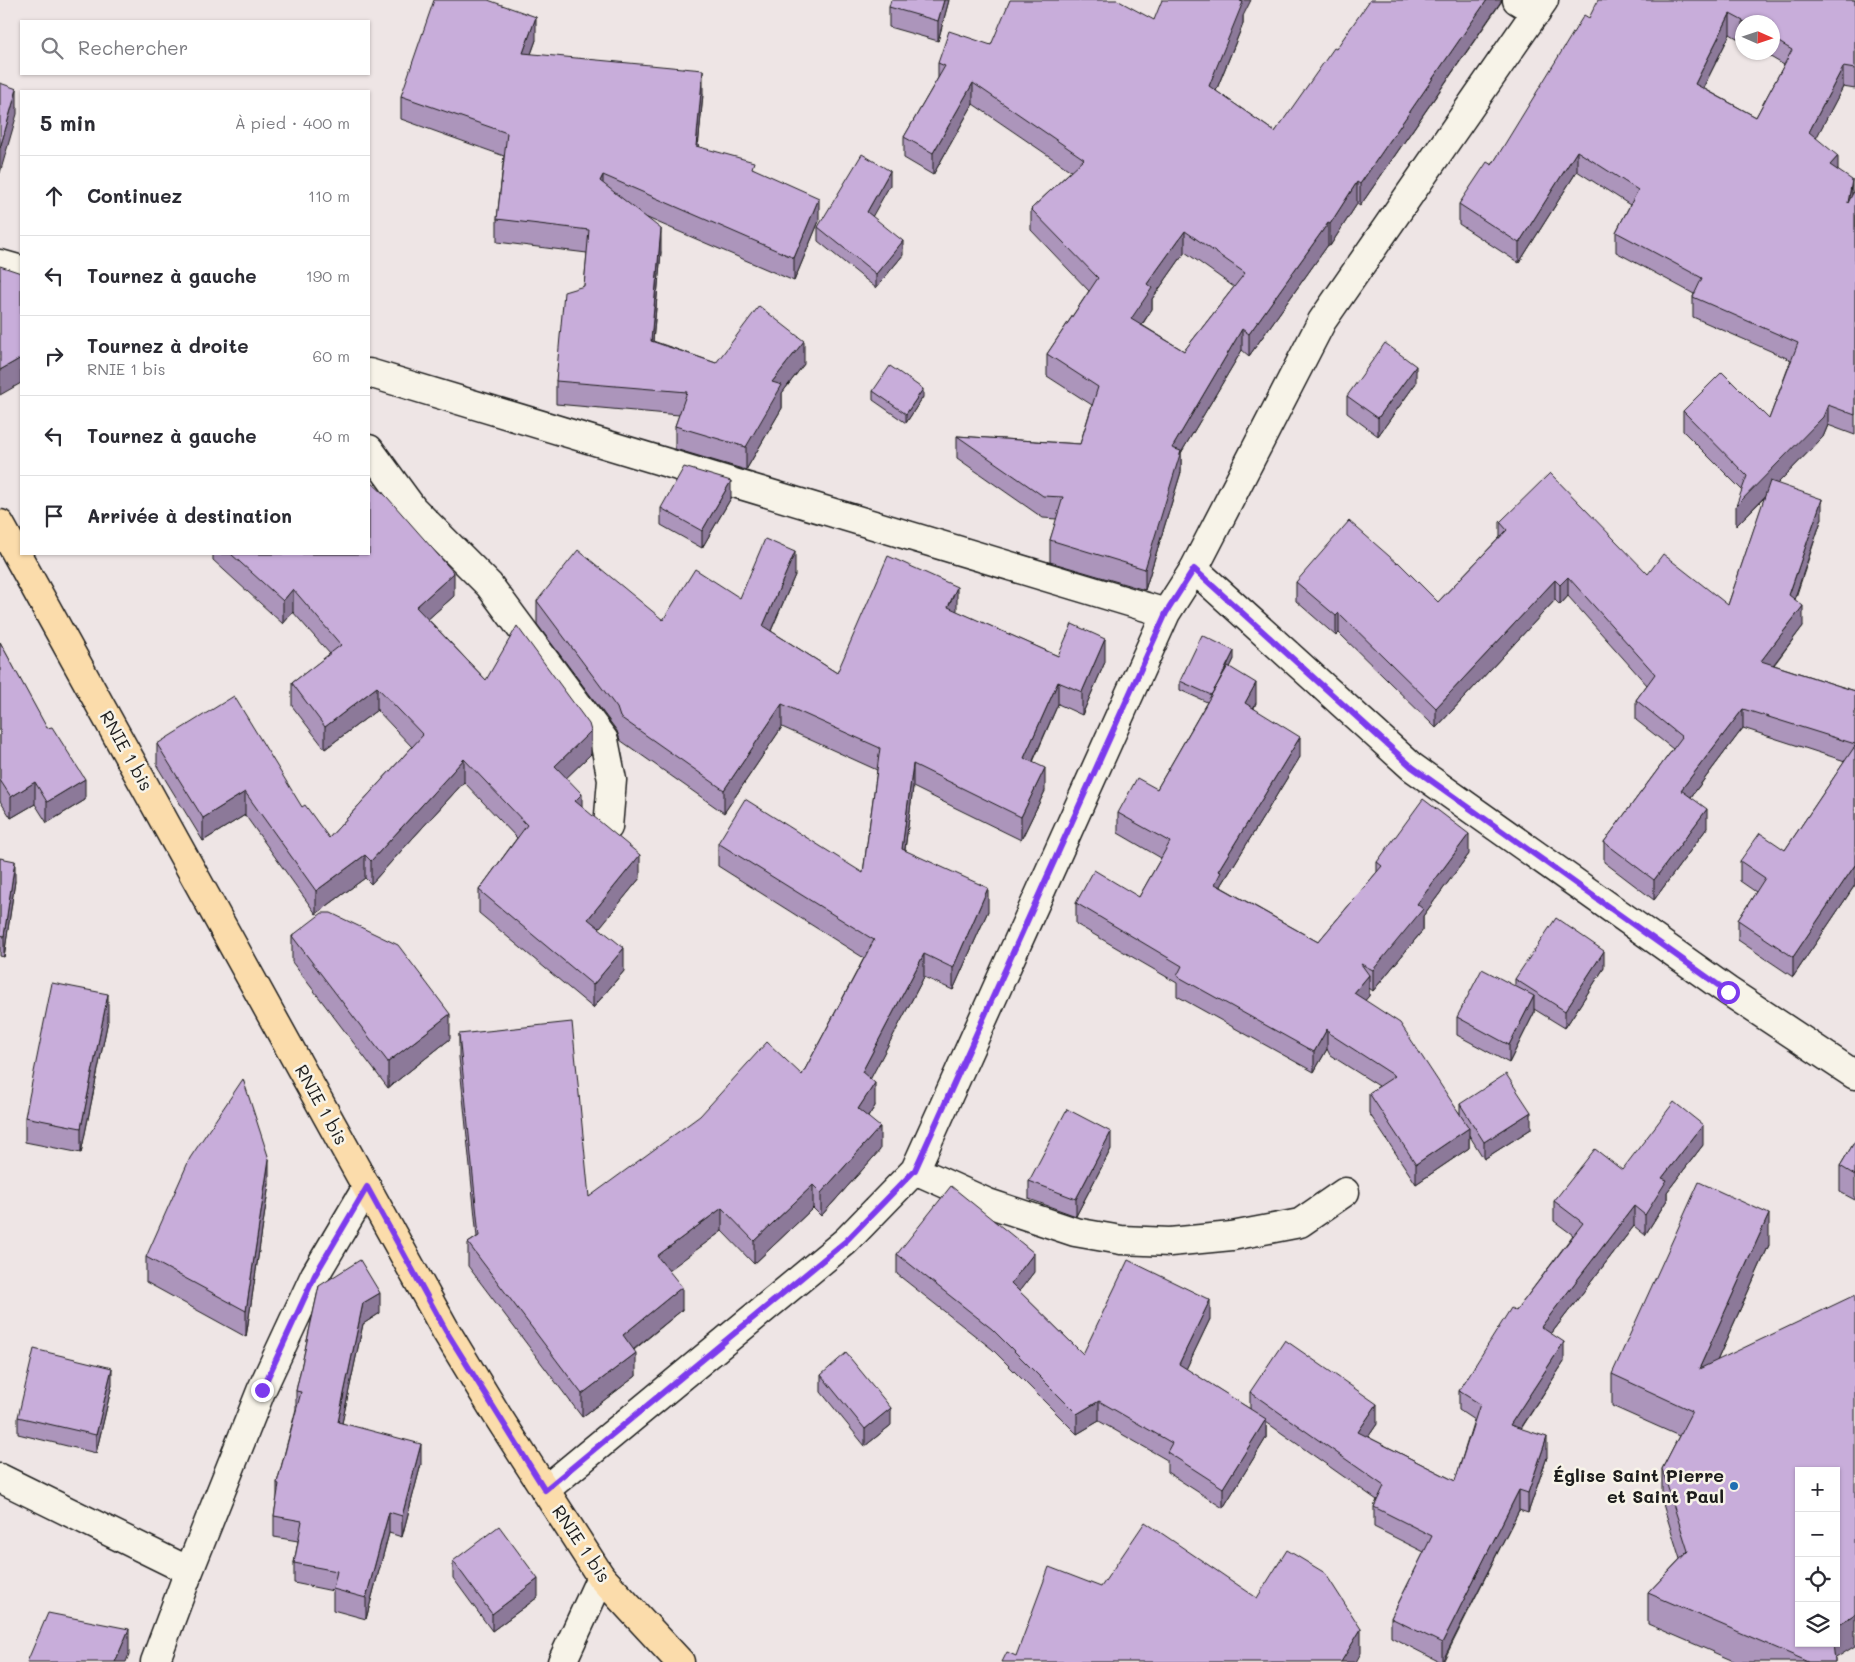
<!DOCTYPE html>
<html lang="fr">
<head>
<meta charset="utf-8">
<style>
	:root { --surface:#fff; --page:#f7f7f7; --text:#2b2b33; --muted:#7c7c81; --line:#e1e1e2 }
	body { margin:0; font-family:Mali,sans-serif; background:var(--page); color:var(--text) }
	.controls { position:absolute; right:15px; bottom:15px; display:grid; overflow:hidden; border-radius:0px; box-shadow:0 1px 4px #0004 }
	.controls button { width:45px; height:45px; display:grid; place-items:center; padding:0; border:0; border-bottom:1px solid var(--line); background:var(--surface); color:var(--text); font:25px sans-serif }
	.compass { position:absolute; left:1735px; top:15px; width:45px; height:45px; border-radius:50%; background:var(--surface); box-shadow:0 1px 4px #0004; rotate:93deg }
	.stop { position:absolute; width:15px; height:15px; margin:-11px; border:4px solid #7c3aed; border-radius:50%; background:#fff }
	.stop.end { background:#7c3aed; border-color:#fff; box-shadow:0 1px 5px #0008 }
	.list { margin:0; padding:0; list-style:none }
	h2 { display:flex; justify-content:space-between; align-items:center; height:65px; margin:0; padding:0 20px; font-size:21px }
	h2 small { font-size:16px; font-weight:400; color:var(--muted) }
	.list li { display:grid; grid-template-columns:32px 1fr auto; gap:15px; align-items:center; box-sizing:border-box; height:80px; padding:0 20px; border-top:1px solid var(--line) }
	.list b { display:block; font-size:19px; white-space:nowrap }
	.list p { margin:0; font-size:16px; white-space:nowrap; color:var(--muted) }
	.list em { font-size:16px; font-style:normal; color:var(--muted) }
	.icon { flex:none; width:28px; height:28px; fill:none; stroke:currentColor; stroke-width:2; stroke-linecap:round; stroke-linejoin:round }
	.map { position:relative; flex:none; width:1855px; height:1662px; overflow:hidden }
	.search { position:absolute; background:var(--surface); box-shadow:0 1px 4px #0004; left:20px; top:20px; width:350px; height:55px; display:flex; align-items:center; gap:12px; box-sizing:border-box; padding:0 18px; border-radius:0px; color:var(--muted); font-size:19px }
	.panel { position:absolute; background:var(--surface); box-shadow:0 1px 4px #0004; left:20px; top:90px; width:350px; height:465px; border-radius:0px }
	.map>svg:first-child { display:block }
</style>
</head>
<body>
<div class="map">
<svg width="1855" height="1662" viewBox="0 0 1855 1662">
	<rect width="100%" height="100%" fill="#eee5e5"/>
	<filter id="ink" filterUnits="userSpaceOnUse"><feTurbulence type="fractalNoise" baseFrequency=".02" numOctaves="2"/><feDisplacementMap in="SourceGraphic" scale="10" xChannelSelector="R" yChannelSelector="G"/><feConvolveMatrix kernelMatrix="1 2 1 2 8 2 1 2 1" color-interpolation-filters="sRGB"/></filter>
	<g filter="url(#ink)">
		<g fill="none" stroke-linecap="round" stroke-linejoin="round">
			<g stroke="#1c1c1c" stroke-width="31">
				<path id="minor" d="M1517,0L1537,12
					M0,264L21,270
					M369,373L1166,613
					M369,449L413,509L489,585L604,740L612,780L608,827
					M1194,569L1412,767L1728,991L1855,1075
					M915,1170L988,1203L1075,1232L1121,1240L1170,1242L1232,1236L1300,1223L1345,1192
					M0,1478L189,1571
					M545,1490L846,1241L915,1170L1166,613L1194,569L1322,321L1544,0
					M155,1662L189,1571L261,1391L315,1275L367,1187
					M562,1662L601,1577"/>
			</g>
			<g stroke="#1c1c1c" stroke-width="31">
				<path id="major" d="M0,524L446,1331L497,1415L601,1577L680,1662"/>
			</g>
			<use href="#minor" stroke="#f7f3e8" stroke-width="28"/>
			<use href="#major" stroke="#fbdcab" stroke-width="28"/>
		</g>
		<path fill="#ac95bb" stroke="#1c1c1c" fill-rule="evenodd" d="M949,0L938,41L889,27V7Z
			M1855,0V89L1843,87L1816,138L1838,171L1852,194L1855,189V435L1828,425L1823,437L1777,484L1822,518L1795,600L1803,626L1774,665L1855,691V885L1793,977L1738,940V920L1756,892L1740,881V861L1785,850L1845,761L1743,728L1691,797L1707,828L1654,900L1604,862V842L1673,749L1636,720V700L1647,685L1568,596L1560,605L1555,600L1436,728L1339,633L1336,636L1296,601V582L1438,602L1500,537V522L1648,574L1728,605L1765,497L1736,526L1742,490L1683,431V411L1769,419L1791,360L1693,317V297L1694,294L1616,252V232L1630,205L1577,171L1519,263L1459,224V204L1492,165L1589,18ZM1742,22H1772V52H1762L1784,65L1756,117L1703,88L1730,34L1742,41Z
			M1502,1L1360,206L1357,204L1330,246L1328,245L1249,356L1242,350L1181,453V472L1145,590L1050,562V540L1057,519L1043,518L957,458V436L1080,444L1092,405L1047,376V354L1089,291L1031,230V209L1071,171L973,104L933,175L904,158V137L938,78V63L991,45L1154,20L1243,16V24L1216,91L1275,132L1336,49ZM1185,252L1234,287L1184,351L1142,325L1152,309V299Z
			M536,40L531,54L703,94L698,147L754,169L819,221L794,281L645,217L661,252L653,341L716,363L804,364L782,393V408L746,470L675,449V426L679,415L556,404V381L584,286L587,253L497,242V219L504,156L401,119V96Z
			M890,185L872,216L903,255L876,288L818,241V227Z
			M1416,383L1378,436L1347,413V396Z
			M873,391L923,397L906,423L873,400Z
			M731,498L702,548L661,525V508Z
			M213,554H369L454,596L428,619L486,680L591,754L566,778L582,807L640,878L599,928L624,971L593,1008L479,913V890L517,838L464,782L371,884L365,878L316,914L245,815L203,841L157,766V744L302,807L329,838L412,747L377,710L325,749L292,706V683L330,654L293,612L283,624L213,560Z
			M795,575L771,631L837,673L957,610L956,611L1058,656L1105,662L1082,715L1058,704L1033,762L1045,791L1021,840L913,787L905,850L988,911L953,990L924,977L870,1079L875,1106L868,1117L880,1150L821,1216L813,1208L754,1264L722,1231L668,1270L682,1310L634,1350L636,1376L582,1417L468,1266V1243L477,1237L459,1057V1034L589,1197L802,1075L864,958L718,866V843L863,873L877,770L782,727L724,813L620,740L617,731L537,624V601L663,620L740,598Z
			M0,642L85,800L47,823L35,804L11,818L0,801Z
			M1234,659L1230,667L1256,703L1254,708L1300,757L1221,886V887L1318,942L1377,872V862L1469,854L1423,916V930L1373,991L1369,988V996L1365,1000L1460,1114V1104L1531,1129L1484,1159L1469,1135V1148L1416,1184L1369,1113V1093L1379,1086L1330,1055L1327,1049L1314,1072L1177,996V983L1076,924V903L1139,897L1161,858L1118,833V813L1157,789L1207,702L1180,690V681Z
			M0,858L15,881L4,957L0,956Z
			M292,936L450,1039L388,1088L292,962Z
			M1604,968L1565,1028L1534,1009V1013L1509,1063L1457,1035V1017L1515,986V979Z
			M108,1020L81,1153L25,1142V1117Z
			M1855,1141V1200L1840,1192V1166Z
			M1703,1145L1667,1192V1200L1645,1235L1634,1226L1551,1334L1564,1362L1521,1429L1547,1457L1528,1513L1519,1510L1443,1662H1440L1391,1637V1618L1424,1552L1374,1527V1507L1377,1500L1266,1422V1438L1223,1508L1167,1472V1460L1099,1421L1077,1434L992,1349L897,1274V1254L1034,1272L1019,1291L1083,1354L1210,1319L1186,1369L1250,1409V1392L1377,1424L1368,1437L1455,1481L1474,1420L1459,1410V1391L1516,1311L1573,1235L1554,1221V1201L1622,1170Z
			M1111,1149L1076,1216L1029,1199V1181Z
			M269,1184L246,1337L146,1282V1257Z
			M1769,1245L1717,1361L1835,1658V1662H1736L1648,1624V1593L1680,1559L1662,1501V1469L1679,1436L1612,1406V1374Z
			M319,1286L380,1313L363,1324L342,1423L421,1464L402,1537L389,1533L366,1619L333,1610V1591L294,1583V1563L298,1541L274,1537V1516L277,1497V1483L296,1409V1391Z
			M821,1375L891,1425L865,1446L821,1392Z
			M112,1385L96,1453L18,1434V1417Z
			M453,1561L538,1597L492,1631L453,1578Z"/>
		<path fill="#8c7999" stroke="#1c1c1c" d="M944,0H949L938,41V21Z
			M1241,0H1251L1243,16V24L1209,108V86Z
			M1487,0H1502L1360,206V184Z
			M1730,14V34L1695,104V84Z
			M536,17V40L523,76V53Z
			M1843,67V87L1809,152V132Z
			M703,70V94L696,170V146Z
			M973,83V104L933,175V153Z
			M17,89V114L0,173V148Z
			M1577,151V171L1519,263V243Z
			M1838,156V176L1830,165Z
			M890,171V185L867,226V212Z
			M603,175V198L600,181Z
			M1852,180V200L1848,203Z
			M1357,182V204L1330,246V224Z
			M819,198V221L794,281V258Z
			M1328,223V245L1249,356V334Z
			M661,229V252L651,364V341Z
			M1185,231V252L1152,299V309L1131,341V319L1147,284Z
			M903,241V255L876,288V274Z
			M1242,329V350L1181,453V472L1145,590V569L1172,448Z
			M804,341V364L782,393V408L746,470V447L772,382Z
			M21,358V383L0,395V370Z
			M1416,366V383L1378,436V418Z
			M923,389V397L906,423V414Z
			M1828,405V425L1823,437L1736,526V506Z
			M731,481V498L702,548V531Z
			M1822,499V518L1789,615V595Z
			M795,552V575L763,649V626Z
			M454,573V596L416,630V607Z
			M1568,577V596L1560,605V585Z
			M1555,580V600L1436,728V708Z
			M957,587V610L948,630V607Z
			M293,589V612L283,624V601Z
			M1803,606V626L1761,681V661Z
			M1339,613V633L1336,636V616Z
			M1105,639V662L1082,715V692Z
			M1234,651V659L1212,705V696Z
			M1058,682V704L1024,781V758Z
			M1256,683V703L1245,723V703Z
			M377,687V710L325,749V727Z
			M782,704V727L724,813V790Z
			M1743,709V728L1681,810V790Z
			M591,731V754L555,789V766Z
			M1300,737V757L1221,886V893L1215,884L1218,871Z
			M464,759V782L371,884V861Z
			M913,764V787L902,872V849Z
			M1045,768V791L1021,840V817Z
			M85,779V800L47,823V802Z
			M35,782V804L11,818V797Z
			M245,792V815L203,841V818Z
			M582,794V817L575,801Z
			M1707,809V828L1654,900V880Z
			M1469,834V854L1423,916V930L1373,991V970L1417,904Z
			M365,855V878L316,914V891Z
			M640,855V878L588,942V919Z
			M15,861V881L4,957V936Z
			M1855,865V885L1793,977V957Z
			M988,888V911L953,990V968Z
			M624,948V971L593,1008V985Z
			M1604,951V968L1565,1028V1011Z
			M924,954V977L862,1095V1072Z
			M1369,975V996L1354,1013V993Z
			M108,994V1020L81,1153V1128Z
			M1534,996V1013L1509,1063V1045Z
			M450,1014V1039L388,1088V1062Z
			M1327,1029V1049L1314,1072V1052Z
			M875,1083V1106L858,1132V1109Z
			M1531,1112V1129L1484,1159V1142Z
			M1703,1125V1145L1667,1192V1200L1645,1235V1215L1662,1178Z
			M880,1127V1150L821,1216V1193Z
			M1469,1128V1148L1416,1184V1164Z
			M1111,1132V1149L1076,1216V1199Z
			M269,1159V1184L246,1337V1311Z
			M813,1185V1208L754,1264V1241Z
			M1634,1206V1226L1541,1347V1327Z
			M722,1208V1231L657,1279V1256Z
			M1769,1214V1245L1699,1401V1369Z
			M1034,1253V1272L1011,1302V1283Z
			M682,1287V1310L623,1358V1335Z
			M380,1293V1313L363,1324L338,1442V1422L363,1303Z
			M1210,1300V1319L1179,1384V1364Z
			M1564,1342V1362L1510,1445V1425Z
			M636,1353V1376L582,1417V1394Z
			M112,1368V1385L96,1453V1435Z
			M1099,1401V1421L1077,1434V1414Z
			M1377,1404V1424L1358,1452V1432Z
			M891,1408V1425L865,1446V1429Z
			M1266,1419V1438L1223,1508V1488Z
			M1547,1437V1457L1528,1513V1493Z
			M421,1444V1464L402,1537V1516Z
			M1519,1490V1510L1442,1662V1643Z
			M389,1512V1533L366,1619V1598Z
			M538,1579V1597L492,1631V1614Z
			M1855,1614V1646L1831,1661V1643H1836V1626Z
			M129,1629V1654L126,1662H115Z
			M1361,1629V1653L1356,1662H1341Z"/>
		<path fill="#c8adda" stroke="#1c1c1c" fill-rule="evenodd" d="M434,0H488L536,17L523,53L703,70L696,146L754,162L752,168L819,198L794,258L603,175L600,181L661,229L651,341L716,363L759,306L804,341L772,382L782,385L746,447L675,426L687,392L556,381L564,292L584,286L589,230L497,219L507,133L401,96Z
			M891,0H944L938,21L889,7Z
			M1010,0H1117L1154,20L1162,0H1241L1240,1L1243,2L1209,86L1275,132L1334,48L1336,49L1370,0H1487L1360,184L1357,182L1330,224L1328,223L1249,334L1242,329L1172,448L1181,451L1145,569L1050,540L1063,497L1043,496L957,436L1080,444L1098,387L1047,354L1098,278L1031,209L1084,159L973,83L933,153L904,137L945,66L938,63L949,31L991,45ZM1185,231L1245,273L1184,351L1131,319L1152,288L1147,284Z
			M1598,0H1855V69L1843,67L1809,132L1838,156L1830,165L1852,180L1848,203L1855,189V415L1828,405L1823,417L1736,506L1747,476L1683,411L1722,372L1769,419L1798,343L1693,297L1702,278L1616,232L1638,190L1577,151L1519,243L1459,204L1487,162L1492,165L1584,15L1589,18ZM1730,14L1745,22H1772V38L1792,50L1756,117L1695,84Z
			M0,83L17,89L0,148Z
			M862,154L890,171L867,212L903,241L876,274L818,227Z
			M0,266L21,273V358L0,370Z
			M1385,343L1416,366L1378,418L1347,396Z
			M890,366L923,389L906,414L873,391Z
			M684,467L731,481L702,531L661,508Z
			M1550,473L1648,574L1663,554L1728,605L1770,481L1822,499L1789,595L1803,606L1761,661L1855,691V744L1743,709L1681,790L1707,809L1654,880L1604,842L1682,737L1636,700L1655,674L1568,577L1560,585L1555,580L1436,708L1339,613L1336,616L1296,582L1349,521L1397,563L1398,562L1438,602L1507,530L1500,522Z
			M369,480L387,497L454,573L416,607L486,680L517,626L589,724L591,731L555,766L582,794L575,801L640,855L588,919L624,948L593,985L479,890L527,825L464,759L371,861L365,855L316,891L245,792L203,818L157,744L234,696L302,807L305,805L329,838L423,735L377,687L325,727L292,683L341,645L293,589L283,601L231,554H369Z
			M765,539L795,552L763,626L837,673L888,556L957,587L948,607L1058,656L1072,624L1105,639L1082,692L1058,682L1024,758L1045,768L1021,817L913,764L902,849L988,888L953,968L924,954L862,1072L875,1083L858,1109L880,1127L821,1193L813,1185L754,1241L722,1208L657,1256L682,1287L623,1335L636,1353L582,1394L468,1243L479,1236L459,1034L572,1022L589,1197L700,1116L767,1042L802,1075L874,940L718,843L745,799L863,873L880,748L782,704L724,790L620,717L617,708L537,601L578,550L663,620L695,569L740,598Z
			M1202,635L1234,651L1217,685L1211,695L1180,681Z
			M0,642L47,728L52,727L85,779L47,802L35,782L11,797L0,780Z
			M1228,666L1256,683L1245,703L1300,737L1218,871L1221,872L1215,884L1318,942L1382,866L1377,862L1423,799L1469,834L1417,904L1423,909L1373,970L1361,964L1369,975L1354,993L1400,1023L1469,1128L1416,1164L1369,1093L1395,1076L1330,1034L1327,1029L1314,1052L1177,976L1182,966L1076,903L1094,870L1139,897L1170,842L1118,813L1137,778L1157,789Z
			M1855,746V865L1793,957L1738,920L1765,878L1740,861L1760,833L1785,850Z
			M0,858L15,861L4,936L0,935Z
			M322,913H331L398,945L450,1014L388,1062L292,936Z
			M1556,918L1604,951L1565,1011L1515,979Z
			M1482,969L1534,996L1509,1045L1457,1017Z
			M52,983L108,994L81,1128L25,1117Z
			M1506,1074L1531,1112L1484,1142L1460,1104Z
			M243,1079L269,1159L246,1311L146,1257L190,1158Z
			M1674,1102L1703,1125L1662,1178L1667,1180L1645,1215L1634,1206L1541,1327L1564,1342L1510,1425L1547,1437L1528,1493L1519,1490L1442,1643L1391,1618L1432,1536L1374,1507L1384,1486L1250,1392L1285,1340L1377,1404L1358,1432L1455,1481L1480,1404L1459,1391L1511,1308L1516,1311L1583,1223L1554,1201L1595,1149L1622,1170Z
			M1067,1109L1111,1132L1076,1199L1029,1181Z
			M1855,1141V1175L1840,1166Z
			M1699,1182L1769,1214L1699,1369L1855,1295V1614L1836,1626V1471H1799V1643H1833L1835,1662H1809L1648,1593L1688,1551L1662,1469L1692,1411L1612,1374Z
			M951,1186L1034,1253L1011,1283L1083,1354L1128,1260L1210,1300L1179,1364L1266,1419L1223,1488L1167,1452L1172,1443L1099,1401L1077,1414L992,1329L897,1254Z
			M360,1260L380,1293L363,1303L338,1422L421,1444L402,1516L389,1512L366,1598L333,1589L337,1571L294,1563L302,1521L274,1516L279,1484L277,1483L301,1392L296,1391L319,1286Z
			M34,1349L112,1368L96,1435L18,1417Z
			M846,1353L891,1408L865,1429L821,1375Z
			M1145,1522L1257,1598L1287,1550L1325,1573L1361,1629L1341,1662H1002L1007,1652L1016,1656L1049,1567L1101,1587Z
			M499,1526L538,1579L492,1614L453,1561Z
			M48,1613L129,1629L115,1662H27Z"/>
	</g>
	<g fill="none" stroke-linecap="round" stroke-linejoin="round" filter="url(#ink)">
		<path stroke="#7c3aed" stroke-width="6" d="M262,1390L315,1275L367,1187L446,1331L545,1490L846,1241L915,1170L1166,613L1194,569L1412,767L1728,992"/>
	</g>
	<circle fill="#1f6fb2" stroke="#f7f3e8" stroke-width="2" cx="1734" cy="1486" r="5"/>
	<g text-anchor="middle" stroke-width="5" stroke-linejoin="round" paint-order="stroke">
		<g font-size="18" fill="#1c1c1c" stroke="#f7f3e8">
			<text transform="translate(126 751) rotate(61)" y="6">RNIE 1 bis</text>
			<text transform="translate(321 1105) rotate(61)" y="6">RNIE 1 bis</text>
			<text transform="translate(581 1544) rotate(56)" y="6">RNIE 1 bis</text>
		</g>
		<g font-size="18" font-weight="bold" fill="#1c1c1c" stroke="#f7f3e8" text-anchor="end">
			<text x="1724" y="1482">Église Saint Pierre<tspan x="1724" dy="21">et Saint Paul</tspan></text>
		</g>
	</g>
</svg>
<div class="controls">
<button>+</button>
<button>−</button>
<button><svg class="icon" aria-label="locate" viewBox="0 0 24 24"><circle cx="12" cy="12" r="6"/><path d="M12 2v4M12 18v4M2 12h4M18 12h4"/></svg></button>
<button><svg class="icon" aria-label="layers" viewBox="0 0 24 24"><path d="M12 4l9 5-9 5-9-5zM3 14l9 5 9-5"/></svg></button>
</div>
<svg class="compass" viewBox="-18 -18 36 36"><path d="M0-13l5 13h-10z" fill="#e53935"/><path d="M0 13l5-13h-10z" fill="#7c7c81"/></svg>
<div class="stop" style="left:1728px;top:992px"></div>
<div class="stop end" style="left:262px;top:1390px"></div>
<div class="search"><svg class="icon" aria-label="search" viewBox="0 0 24 24"><circle cx="10" cy="10" r="6"/><path d="M15 15l6 6"/></svg>Rechercher</div>
<section class="panel">
<h2>5 min<small>À pied · 400 m</small></h2>
<ul class="list">
<li><svg class="icon" aria-label="ahead" viewBox="0 0 24 24"><path d="M12 20V5M6 11l6-6 6 6"/></svg><div><b>Continuez</b></div><em>110 m</em></li>
<li><svg class="icon" aria-label="left" viewBox="0 0 24 24"><path d="M17 20v-9H6M10 6l-5 5 5 5"/></svg><div><b>Tournez à gauche</b></div><em>190 m</em></li>
<li><svg class="icon" aria-label="right" viewBox="0 0 24 24"><path d="M7 20v-9h11M14 6l5 5-5 5"/></svg><div><b>Tournez à droite</b><p>RNIE 1 bis</p></div><em>60 m</em></li>
<li><svg class="icon" aria-label="left" viewBox="0 0 24 24"><path d="M17 20v-9H6M10 6l-5 5 5 5"/></svg><div><b>Tournez à gauche</b></div><em>40 m</em></li>
<li><svg class="icon" aria-label="arrive" viewBox="0 0 24 24"><path d="M6 21V4h12l-3 4 3 4H6"/></svg><div><b>Arrivée à destination</b></div></li>
</ul>
</section>
</div>
</body>
</html>
